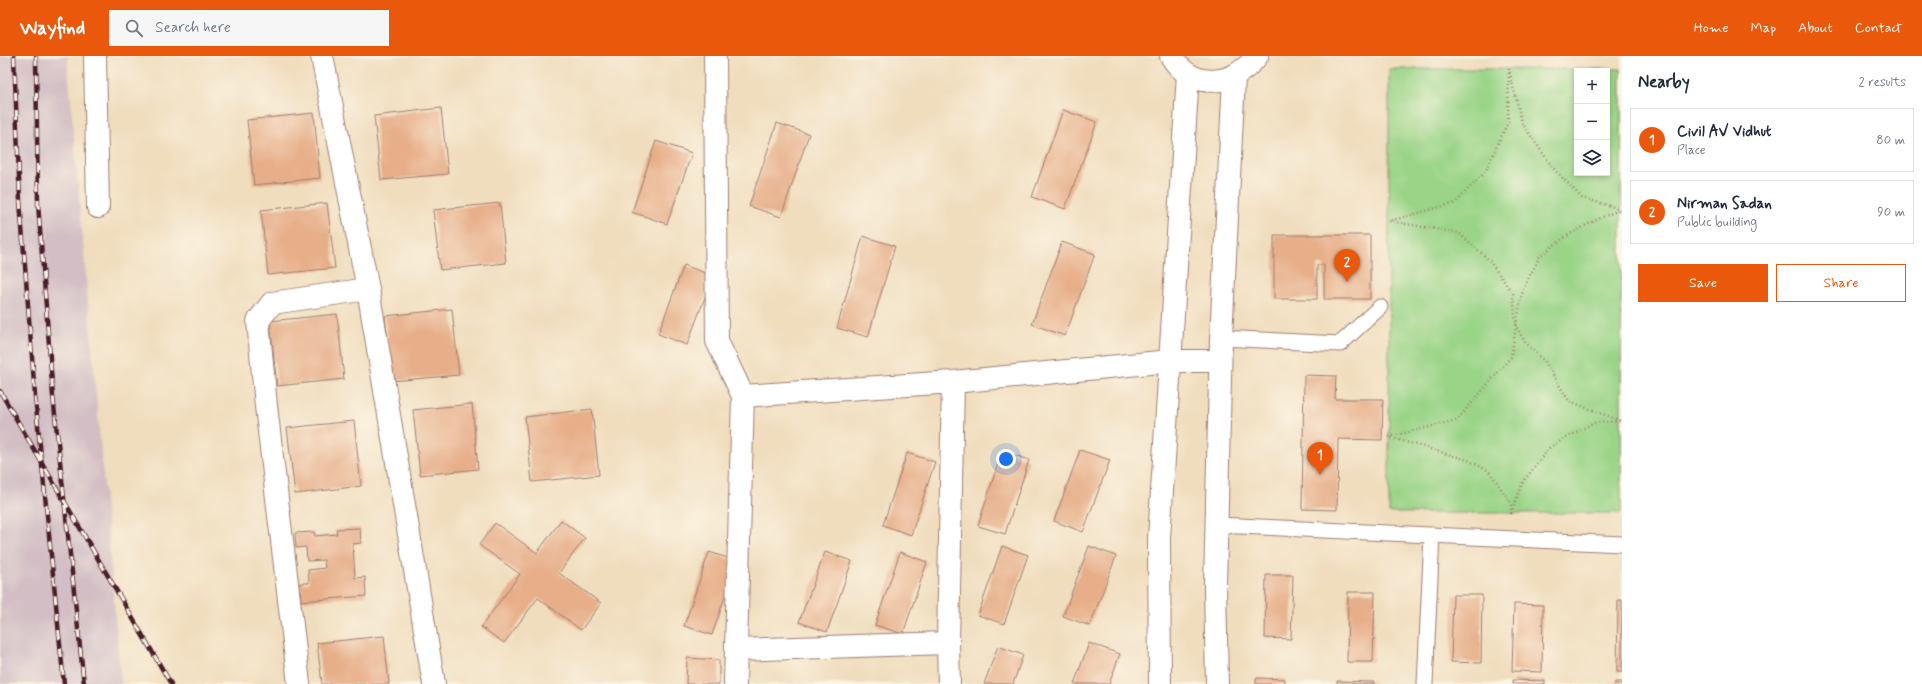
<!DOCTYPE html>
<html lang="en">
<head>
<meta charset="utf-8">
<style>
	:root { --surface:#fff; --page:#f6f6f7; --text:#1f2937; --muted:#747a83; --line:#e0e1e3; --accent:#ea580c }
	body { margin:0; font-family:Mynerve,sans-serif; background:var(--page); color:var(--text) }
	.controls { position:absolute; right:12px; top:12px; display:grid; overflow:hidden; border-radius:0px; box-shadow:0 2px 6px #0003 }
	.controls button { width:36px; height:36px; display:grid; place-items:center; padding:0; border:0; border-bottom:1px solid var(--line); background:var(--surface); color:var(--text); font:20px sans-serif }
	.you { position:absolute; left:1006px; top:403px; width:14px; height:14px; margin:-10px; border:3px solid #fff; border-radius:50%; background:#1a73e8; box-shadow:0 0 0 6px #1a73e833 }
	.badge { display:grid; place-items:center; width:26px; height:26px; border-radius:50%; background:var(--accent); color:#fff; font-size:13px; font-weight:700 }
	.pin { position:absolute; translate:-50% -33px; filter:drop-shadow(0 1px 2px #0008) }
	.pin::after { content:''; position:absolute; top:21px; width:14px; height:12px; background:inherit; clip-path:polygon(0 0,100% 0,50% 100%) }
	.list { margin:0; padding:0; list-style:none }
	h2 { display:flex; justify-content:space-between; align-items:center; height:52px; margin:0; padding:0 16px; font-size:17px }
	h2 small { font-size:13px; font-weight:400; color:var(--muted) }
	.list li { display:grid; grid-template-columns:26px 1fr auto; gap:12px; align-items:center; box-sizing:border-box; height:64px; margin:0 8px 8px; padding:0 8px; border:1px solid var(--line); border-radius:0px }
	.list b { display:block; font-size:15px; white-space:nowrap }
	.list p { margin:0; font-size:13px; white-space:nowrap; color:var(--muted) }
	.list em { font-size:13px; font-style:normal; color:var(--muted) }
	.actions { display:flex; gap:8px; padding:12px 16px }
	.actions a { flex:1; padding:9px 0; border:1px solid var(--accent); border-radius:0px; text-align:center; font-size:14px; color:var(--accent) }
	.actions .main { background:var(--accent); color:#fff }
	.icon { flex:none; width:22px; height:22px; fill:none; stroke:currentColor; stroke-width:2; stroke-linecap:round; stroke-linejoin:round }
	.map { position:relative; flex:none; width:1622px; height:628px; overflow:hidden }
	header { display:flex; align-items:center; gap:24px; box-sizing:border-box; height:56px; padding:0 20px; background:var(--accent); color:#fff }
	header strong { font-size:19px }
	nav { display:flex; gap:22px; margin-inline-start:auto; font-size:14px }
	.search { width:280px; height:36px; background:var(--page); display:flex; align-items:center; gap:10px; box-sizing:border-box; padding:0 14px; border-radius:0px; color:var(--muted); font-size:15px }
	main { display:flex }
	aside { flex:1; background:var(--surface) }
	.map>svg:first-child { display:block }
</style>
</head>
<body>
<header>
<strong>Wayfind</strong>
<div class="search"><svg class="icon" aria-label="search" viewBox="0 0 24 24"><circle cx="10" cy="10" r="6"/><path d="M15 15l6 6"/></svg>Search here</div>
<nav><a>Home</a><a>Map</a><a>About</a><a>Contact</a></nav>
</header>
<main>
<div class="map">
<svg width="1622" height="628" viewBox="0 0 1622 628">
	<rect width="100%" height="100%" fill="#fcf5e5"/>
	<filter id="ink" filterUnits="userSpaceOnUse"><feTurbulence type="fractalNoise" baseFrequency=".025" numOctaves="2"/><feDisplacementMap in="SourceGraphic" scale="8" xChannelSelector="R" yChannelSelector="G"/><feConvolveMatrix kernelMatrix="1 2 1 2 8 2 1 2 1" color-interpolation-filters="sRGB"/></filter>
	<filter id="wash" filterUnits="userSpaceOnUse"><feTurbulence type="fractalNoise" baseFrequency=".012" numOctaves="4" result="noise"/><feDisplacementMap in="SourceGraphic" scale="16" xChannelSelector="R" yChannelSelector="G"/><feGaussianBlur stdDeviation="0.9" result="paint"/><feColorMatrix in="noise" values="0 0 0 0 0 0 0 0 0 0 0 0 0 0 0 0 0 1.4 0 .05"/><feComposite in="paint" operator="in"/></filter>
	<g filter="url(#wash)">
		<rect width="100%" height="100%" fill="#f0ddbd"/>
		<path fill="#d2bec4" d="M0,0H67L121,628H0Z"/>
		<path fill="#9ad487" stroke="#727a59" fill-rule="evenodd" d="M1389,13H1621V457H1389ZM1577,15H1607V117H1577Z"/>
		<g id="blocks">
			<path fill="#e7af89" d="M441,52L448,118L381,124L374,60Z
				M1063,54L1097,66L1065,153L1032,141Z
				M314,57L320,122L254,129L247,64Z
				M777,67L809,78L781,161L749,150Z
				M656,85L692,97L667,168L632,156Z
				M327,147L335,212L268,219L261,154Z
				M500,147L506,207L440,214L433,154Z
				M1274,179H1370V243H1324V209H1317V243H1274Z
				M863,180L895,190L868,281L837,272Z
				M1062,186L1095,198L1065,280L1032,268Z
				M684,209L713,220L687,289L658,278Z
				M452,253L459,319L392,325L385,260Z
				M337,258L344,323L277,330L270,265Z
				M1304,319L1336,320L1335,343H1383L1382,384L1338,383L1337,454L1302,453Z
				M472,348L478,413L420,419L413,354Z
				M592,353L599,419L532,426L525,361Z
				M354,365L361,430L295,438L287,372Z
				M1080,394L1110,404L1083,476L1054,465Z
				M1002,395L1029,404L1005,478L978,470Z
				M907,397L935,406L911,479L883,469Z
				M561,464L585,482L559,517L601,547L581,574L538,542L504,587L481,571L520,518L479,489L495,467L537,497Z
				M360,472L361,487L353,488L355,522L365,521L366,540L301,545L300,527H309L308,514L325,512L324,504L307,505L306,491L296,492L295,477L314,476L315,480L337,478L336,473Z
				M1002,490L1028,499L1004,568L978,559Z
				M1089,490L1116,500L1090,570L1063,560Z
				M709,496L737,505L712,579L684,570Z
				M825,496L852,505L827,576L799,566Z
				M900,496L927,506L903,578L875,569Z
				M1266,519H1293L1291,583L1265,582Z
				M1348,536H1375L1373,606H1347Z
				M1453,539H1482L1481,607L1451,606Z
				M1618,544H1622V616H1617Z
				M1514,548L1543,549L1542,616L1512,615Z
				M384,580L389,628H322L317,587Z
				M1089,587L1120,598L1109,628H1074Z
				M998,590L1023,599L1013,628H984Z
				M687,602L719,604V628H686Z
				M1256,622L1285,623V628H1256Z
				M1513,624L1545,625V628H1513Z
				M1337,625L1374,626V628H1337Z
				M1615,626H1622V628H1614Z"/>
		</g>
	</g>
	<g filter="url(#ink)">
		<use href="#blocks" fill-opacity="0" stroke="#9d7e74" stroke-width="1"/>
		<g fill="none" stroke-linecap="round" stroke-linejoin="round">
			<g stroke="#9d7e74" stroke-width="17">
				<path id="service" d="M1221,282L1340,288L1380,251
					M1217,469L1622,488
					M1425,628L1432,479"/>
			</g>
			<g stroke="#9d7e74" stroke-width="24">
				<path id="minor" d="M95,0L98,151
					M322,0L368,233L434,628
					M715,0L717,285L743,340
					M736,594L948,587
					M299,628L266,350L258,265L272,247L368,233
					M735,628L743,340L953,326L1170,305H1220
					M949,628L948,587L953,326
					M1160,628L1159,483L1188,18
					M1217,628L1215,530L1221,282L1234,21"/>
			</g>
			<g stroke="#9d7e74" stroke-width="24">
				<path id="tertiary" d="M1171,0C1193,36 1234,30 1257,0"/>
			</g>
			<path stroke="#9d7e74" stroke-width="2.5" stroke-dasharray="1 3" stroke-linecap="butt" d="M1509,13L1508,66L1485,116L1455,147L1389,165L1459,177L1489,204L1513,238L1516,270L1511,301L1457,364L1389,381L1468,404L1489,415L1511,447V457L1523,426L1550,391L1593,367L1621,365L1569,345L1545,306L1525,286L1516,270L1523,233L1540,200L1565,181L1594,165L1621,153L1582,142L1553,112L1522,67L1509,13"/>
			<use href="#service" stroke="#fff" stroke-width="15"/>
			<use href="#minor" stroke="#fff" stroke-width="22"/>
			<use href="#tertiary" stroke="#fff" stroke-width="22"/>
			<g stroke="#4a1f2b" stroke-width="4.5">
				<path id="rail" d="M14,0L20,145L35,340L64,628
					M36,0L38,148L53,340L84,628
					M0,335L171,628"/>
			</g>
			<use href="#rail" stroke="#fcf5e5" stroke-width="3" stroke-dasharray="9" stroke-linecap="butt"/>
		</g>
	</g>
</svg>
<div class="controls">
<button>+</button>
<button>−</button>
<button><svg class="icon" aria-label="layers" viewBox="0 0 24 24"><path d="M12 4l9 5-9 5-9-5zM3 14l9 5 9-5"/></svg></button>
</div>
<div class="you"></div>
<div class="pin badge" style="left:1320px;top:419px">1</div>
<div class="pin badge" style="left:1347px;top:226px">2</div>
</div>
<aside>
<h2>Nearby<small>2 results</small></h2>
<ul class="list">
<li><span class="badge">1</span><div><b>Civil AV Vidhut</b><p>Place</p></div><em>80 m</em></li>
<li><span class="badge">2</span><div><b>Nirman Sadan</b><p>Public building</p></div><em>90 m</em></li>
</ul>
<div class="actions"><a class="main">Save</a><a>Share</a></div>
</aside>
</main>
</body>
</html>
